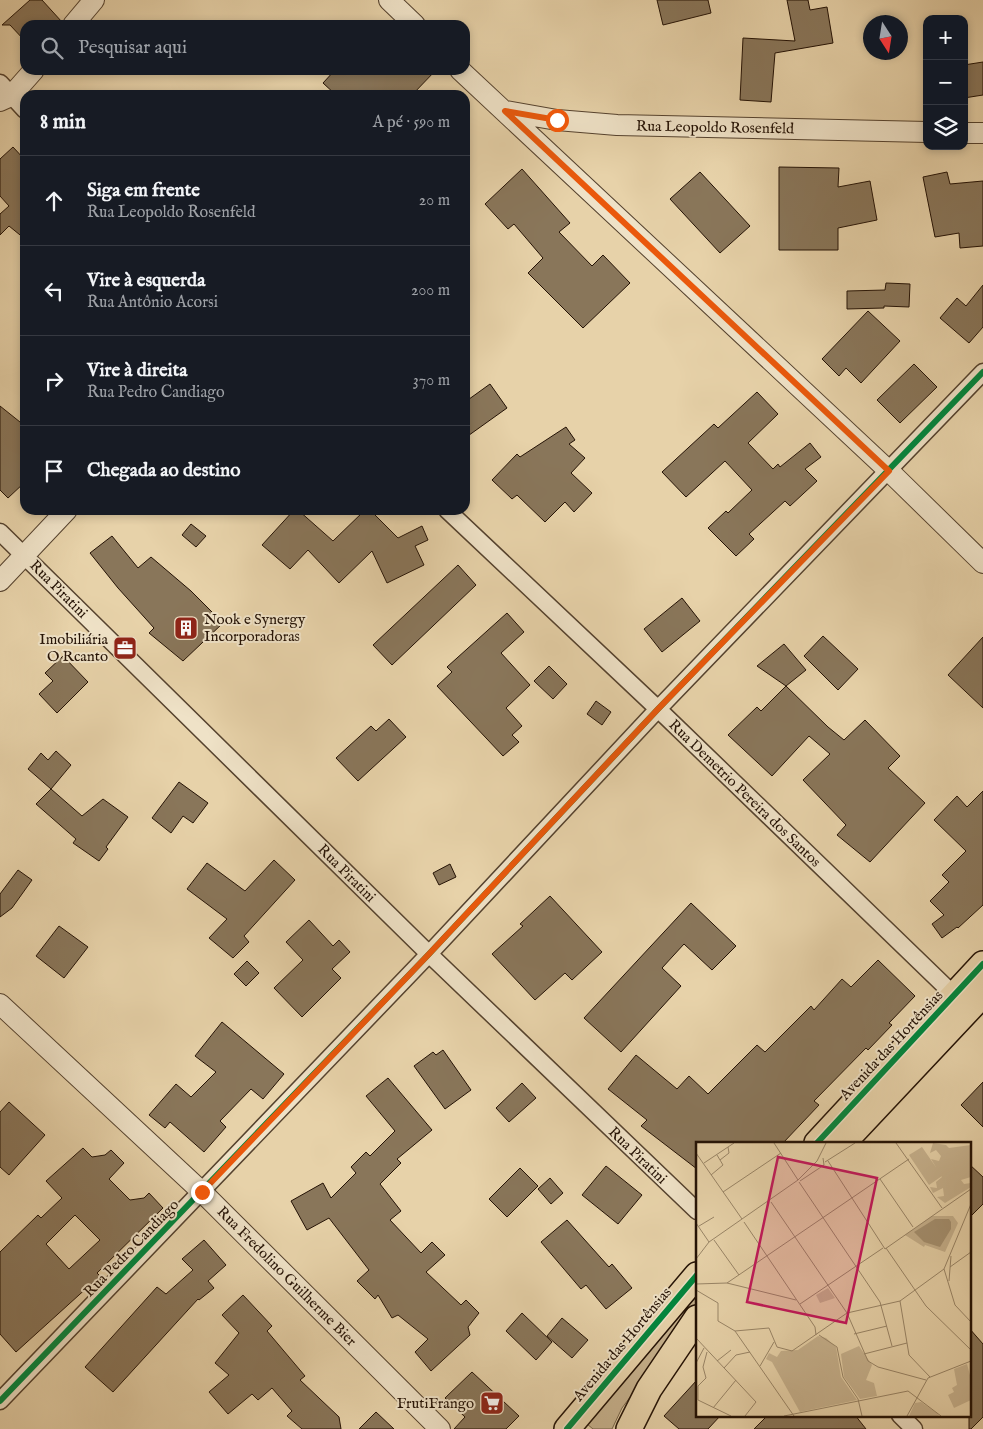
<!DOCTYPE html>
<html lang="pt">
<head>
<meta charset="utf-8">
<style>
	:root { --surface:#171b24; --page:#20242c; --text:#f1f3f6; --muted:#9ea1a6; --line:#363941 }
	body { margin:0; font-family:"IM FELL English",serif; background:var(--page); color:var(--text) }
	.controls { position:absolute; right:15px; top:15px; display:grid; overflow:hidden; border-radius:10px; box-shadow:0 2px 8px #0003 }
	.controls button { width:45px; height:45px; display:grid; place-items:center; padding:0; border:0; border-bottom:1px solid var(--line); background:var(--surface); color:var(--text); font:25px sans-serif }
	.compass { position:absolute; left:863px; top:15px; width:45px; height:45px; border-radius:50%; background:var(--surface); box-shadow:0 2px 8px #0003; rotate:168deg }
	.stop { position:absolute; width:15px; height:15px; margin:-11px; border:4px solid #ea580c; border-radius:50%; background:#fff }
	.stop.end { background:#ea580c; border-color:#fff; box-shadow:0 1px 5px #0008 }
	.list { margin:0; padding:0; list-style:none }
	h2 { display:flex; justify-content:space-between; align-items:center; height:65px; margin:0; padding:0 20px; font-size:21px }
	h2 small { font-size:16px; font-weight:400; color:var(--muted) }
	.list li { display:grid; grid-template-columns:32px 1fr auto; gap:15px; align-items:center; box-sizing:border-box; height:90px; padding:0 20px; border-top:1px solid var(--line) }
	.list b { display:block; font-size:19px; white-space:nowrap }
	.list p { margin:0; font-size:16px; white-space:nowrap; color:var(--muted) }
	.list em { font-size:16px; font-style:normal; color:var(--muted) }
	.icon { flex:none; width:28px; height:28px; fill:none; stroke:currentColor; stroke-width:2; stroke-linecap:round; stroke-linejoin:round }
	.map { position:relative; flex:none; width:983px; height:1429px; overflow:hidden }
	.search { position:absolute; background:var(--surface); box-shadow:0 2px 8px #0003; left:20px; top:20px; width:450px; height:55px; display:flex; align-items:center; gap:12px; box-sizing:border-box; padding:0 18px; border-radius:15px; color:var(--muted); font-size:19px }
	.panel { position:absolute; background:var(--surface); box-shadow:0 2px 8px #0003; left:20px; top:90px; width:450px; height:425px; border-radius:15px }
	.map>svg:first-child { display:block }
</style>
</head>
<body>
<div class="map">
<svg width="983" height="1429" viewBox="0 0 983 1429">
	<rect width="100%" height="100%" fill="#e7d2a9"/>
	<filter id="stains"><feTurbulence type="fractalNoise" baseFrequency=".004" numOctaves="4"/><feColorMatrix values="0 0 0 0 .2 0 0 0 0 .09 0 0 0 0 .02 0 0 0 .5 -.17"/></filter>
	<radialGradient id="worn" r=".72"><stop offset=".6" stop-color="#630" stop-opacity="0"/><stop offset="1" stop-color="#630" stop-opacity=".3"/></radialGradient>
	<path fill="#c6b18d" stroke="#756249" d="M697,1296V1307L622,1408L612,1429H593L587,1424L644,1347Z"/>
	<path fill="#89765a" stroke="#241205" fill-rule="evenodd" d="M30,0H42L62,22L61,25H25V41L10,25H2Z
		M657,0H708L711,13L663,25Z
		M787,0H808L810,10L827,7L833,43L775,53L771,102L740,100L743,38L795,41Z
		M983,62V95L964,98V65Z
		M335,70H436L412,95H336L323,83Z
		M13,147L25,160V239L9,226L0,235V214L9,206L0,196V159Z
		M779,167L839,168L838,187L870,181L877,220L838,228V250H779Z
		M522,169L570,223L559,232L592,266L603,255L630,283L583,328L528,273L543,258L514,224L508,229L485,204Z
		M700,172L750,226L720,253L670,199Z
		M947,172L950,184L983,181V246L960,248L959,233L935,237L923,177Z
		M886,283L910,284L909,307L884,306V308L847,309V291L885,290Z
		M983,285V327L969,343L940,318L957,298L966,306Z
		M868,311L900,341L861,383L846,368L839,376L822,359Z
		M914,364L937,387L900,423L877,400Z
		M490,384L507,408L465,438V402Z
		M757,392L778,414L748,443L773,469L778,464L780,467L810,443L821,457L805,469L817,481L790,506L785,501L749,534L754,539L736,556L708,528L726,511L728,513L752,490L725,461L686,497L662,472L714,424L718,428Z
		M0,406L25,426V482L8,498L0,490Z
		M566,427L575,440L569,444L585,458L571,473L592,493L574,512L565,502L545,522L517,495L512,499L492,480L517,454L520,457Z
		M294,510H298L333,541L365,510H370L398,538L422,526L428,540L415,546L424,565L387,583L372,551L339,583L308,550L290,569L262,545Z
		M191,524L206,536L196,547L182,535Z
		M112,536L138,568L151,557L191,591L223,623L183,661L149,633L154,628L118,588L90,553Z
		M458,565L476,585L392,665L373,645Z
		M682,598L700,621L662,652L644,629Z
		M507,613L524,632L501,653L530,685L506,708L522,726L512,735L519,742L503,756L437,686L452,672L447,667Z
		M823,636L858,669L838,690L804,656Z
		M983,637V708L948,675Z
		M784,644L806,670L786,686L757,666Z
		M63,656L88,682L57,713L39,694L53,681L45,673Z
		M549,666L567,684L553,699L534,681Z
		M786,686L828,727L844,740L865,720L900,756L888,768L925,803L870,862L837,835L846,825L803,780L830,754L809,736L772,776L728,735L757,707L761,711Z
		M596,701L611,712L602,725L587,714Z
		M389,719L406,737L358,781L336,758L371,726L376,731Z
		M56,751L71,765L51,789L28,769L41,753L48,760Z
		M179,782L208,803L193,823L183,816L171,833L152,818Z
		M51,789L82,816L103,799L128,817L106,847L108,849L99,861L73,843L76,839L36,804Z
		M983,791V905L958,928L957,927L942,938L932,924L944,915L930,901L949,882L942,875L966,851L934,820L957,796L967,807Z
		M274,860L295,880L244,936L249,942L233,958L209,938L227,919L187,889L207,863L245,891Z
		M450,864L456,877L439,885L433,873Z
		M18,870L32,880L12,908L0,917V894Z
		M550,896L602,952L572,980L565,973L535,1000L492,954L523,926L520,924Z
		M691,903L736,946L712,970L684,944L662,968L681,986L621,1052L584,1018Z
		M309,920L333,946L339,940L350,952L332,969L341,978L302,1017L274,988L303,960L286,942Z
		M59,926L88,947L64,978L36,956Z
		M878,960L915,996L889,1023L892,1025L868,1050L866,1048L814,1101L819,1105L783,1143H697V1169L641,1126L647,1120L608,1089L636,1055L677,1089L689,1076L708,1094L757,1045L765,1052L811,1006L814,1010L842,979L851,987Z
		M247,961L259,973L246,986L234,974Z
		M222,1022L284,1074L263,1099L251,1089L220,1121L226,1127L204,1152L170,1122L165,1128L149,1115L176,1084L191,1097L216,1072L195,1056Z
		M443,1050L471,1090L445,1109L414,1066L433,1052L436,1055Z
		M388,1078L432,1130L397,1159L401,1163L380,1184L401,1211L390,1220L421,1253L432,1242L445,1255L426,1272L461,1305L466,1300L479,1313L468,1327L470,1335L431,1371L415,1352L428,1339L398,1315L392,1318L378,1295L375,1299L357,1281L369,1270L329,1218L307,1230L291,1201L323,1183L331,1198L356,1173L351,1167L366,1152L370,1156L395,1131L366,1096Z
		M983,1082V1127L961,1105Z
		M522,1083L536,1098L509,1122L496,1108Z
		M9,1102L45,1135L9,1175L0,1167V1112Z
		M83,1148L92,1157L105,1155L111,1150L124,1163L109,1179L130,1200L144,1198L149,1193L163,1208L97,1273L100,1276L16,1352L0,1334V1252L38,1215L41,1218L62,1198L46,1181ZM75,1215L100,1240L69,1269L46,1244Z
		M969,1164L983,1177V1204L969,1218Z
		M606,1166L642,1195L618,1224L582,1195Z
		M520,1168L538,1186L507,1217L489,1199Z
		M550,1178L563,1193L551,1204L538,1189Z
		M567,1220L609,1267L612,1264L632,1288L606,1309L586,1285L581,1289L541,1242Z
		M204,1240L226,1265L208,1281L214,1288L199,1300L198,1299L113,1392L85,1367L157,1287L166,1294L193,1270L182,1259Z
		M243,1295L272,1326L267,1331L305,1376L300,1380L339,1417L341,1429H302L287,1416L292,1411L272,1388L258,1400L252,1394L228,1414L209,1392L229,1375L215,1363L239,1333L222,1315Z
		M522,1313L552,1342L536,1360L506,1331Z
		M562,1318L588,1340L572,1358L547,1336Z
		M969,1328L983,1344V1417L971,1429H969Z
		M472,1372L519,1416L506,1429H454L465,1417L445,1398Z
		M697,1380V1415H721L708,1429H679L664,1416Z
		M376,1412L394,1429H359Z
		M768,1415H855L866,1429H754Z"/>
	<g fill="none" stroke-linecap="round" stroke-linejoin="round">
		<g stroke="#55422e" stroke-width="19">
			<path id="minor" d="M0,83L25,110
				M447,510L658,709L954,995
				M0,532L429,954L697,1211
				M0,1401L429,954L658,709L983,372
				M900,1415L914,1429"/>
		</g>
		<g stroke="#55422e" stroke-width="22">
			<path id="tertiary" d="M389,0L415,25
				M73,25L94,0
				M460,70L889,471L983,563
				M0,101L11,96L34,70
				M505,111L557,120L617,125L927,132
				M964,133H983
				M0,581L67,510
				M0,1004L202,1192L440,1429"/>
		</g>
		<g stroke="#241205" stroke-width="28">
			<path id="primary" d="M817,1143L983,964
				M843,1143L983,994
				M567,1429L697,1275
				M629,1429L649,1389L697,1318"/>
		</g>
		<use href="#minor" stroke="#efe2c7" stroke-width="16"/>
		<use href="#tertiary" stroke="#efe2c7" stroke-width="20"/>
		<use href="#primary" stroke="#e7d2a9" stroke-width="25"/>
		<g stroke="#efe2c7" stroke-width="9">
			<path id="cycleway" d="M817,1143L983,964
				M0,1401L429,954L658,709L983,372
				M567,1429L697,1275"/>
		</g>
		<use href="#cycleway" stroke="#00873e" stroke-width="6"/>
	</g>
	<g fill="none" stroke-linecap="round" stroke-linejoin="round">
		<path stroke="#ea580c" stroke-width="6" d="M202,1192L429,954L658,709L889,471L505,111L557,120"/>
	</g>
	<defs>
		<g id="building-square" transform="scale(1.25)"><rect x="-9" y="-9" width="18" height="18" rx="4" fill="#8f2418" stroke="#efe2c7"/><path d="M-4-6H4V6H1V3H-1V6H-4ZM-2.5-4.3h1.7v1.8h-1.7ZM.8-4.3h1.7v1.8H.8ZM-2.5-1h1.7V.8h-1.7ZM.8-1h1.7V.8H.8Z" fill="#fff"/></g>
		<g id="office-square" transform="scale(1.25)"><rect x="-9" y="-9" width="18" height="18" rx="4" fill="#8f2418" stroke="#efe2c7"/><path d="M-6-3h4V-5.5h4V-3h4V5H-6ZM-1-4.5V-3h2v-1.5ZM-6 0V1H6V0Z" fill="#fff"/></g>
		<g id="supermarket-square" transform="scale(1.25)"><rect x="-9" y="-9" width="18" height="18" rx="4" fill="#8f2418" stroke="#efe2c7"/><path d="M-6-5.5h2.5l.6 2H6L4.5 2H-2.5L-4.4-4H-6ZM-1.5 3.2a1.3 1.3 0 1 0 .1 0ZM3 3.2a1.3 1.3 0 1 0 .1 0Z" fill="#fff"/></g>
	</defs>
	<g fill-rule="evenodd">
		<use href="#building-square" x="186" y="628"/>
		<use href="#office-square" x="125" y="648"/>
		<use href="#supermarket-square" x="492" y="1403"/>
	</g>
	<g text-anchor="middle" stroke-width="4" stroke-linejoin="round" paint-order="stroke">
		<g font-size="15" fill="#241205" stroke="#efe2c7">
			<text transform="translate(715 127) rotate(1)" y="5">Rua Leopoldo Rosenfeld</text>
			<text transform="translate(59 589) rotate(45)" y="5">Rua Piratini</text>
			<text transform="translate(745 793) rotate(44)" y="5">Rua Demetrio Pereira dos Santos</text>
			<text transform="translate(347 873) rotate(45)" y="5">Rua Piratini</text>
			<text transform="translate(891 1045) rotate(-47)" y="5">Avenida das Hortênsias</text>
			<text transform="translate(638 1155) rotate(44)" y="5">Rua Piratini</text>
			<text transform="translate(131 1248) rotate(-46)" y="5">Rua Pedro Candiago</text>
			<text transform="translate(287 1276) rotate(45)" y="5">Rua Fredolino Guilherme Bier</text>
			<text transform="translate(622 1344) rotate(-50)" y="5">Avenida das Hortênsias</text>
		</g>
		<g font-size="15" fill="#241205" stroke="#efe2c7" text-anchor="end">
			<text x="204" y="624" text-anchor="start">Nook e Synergy<tspan x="204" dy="17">Incorporadoras</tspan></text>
			<text x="108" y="644">Imobiliária<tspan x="108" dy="17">O Rcanto</tspan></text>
			<text x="474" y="1408">FrutiFrango</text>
		</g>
	</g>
	<g transform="translate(696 1142)">
		<rect width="275" height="275" fill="#e7d2a9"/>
		<path d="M237,1L250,3L253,6L275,3V35L265,38L268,42L275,41V45L249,61L241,55L248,54L247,46L237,51L234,45L241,46L240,40L246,35L235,17L243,19L245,14L240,8L234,11ZM226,5L246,34L233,43L213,13ZM236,74H257L262,81L249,110L229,103L228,105L209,93ZM132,146L139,156L124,161L120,153ZM122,194L130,196L140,205L145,235L161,258L104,270L76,220L70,217L73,211L81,215L85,209L102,208ZM163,204L176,223L170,238L178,241L181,254L164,257L148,235L145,212ZM271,222L275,237V258L258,266L252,253L258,250L256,246L261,243L258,227ZM225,260L241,271L243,274H213L219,261Z" fill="#c6b18d"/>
		<path d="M239,77H253L255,80V87L244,105L228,100L218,90Z" fill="#a59171"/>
		<path fill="none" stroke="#998567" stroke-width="1" d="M78,1L102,38M200,1L246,66M0,11L46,77M24,18L33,11L32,5M132,19L189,107L275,47M129,20L159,1M8,21L38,1M15,33L27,23L21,13M184,37L217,85M104,39L128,23L127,16M103,40L184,160L196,204M27,50L85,11M75,60L151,171L172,219L182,225L230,238M275,62L248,127L259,163L275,180M48,80L119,185L120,193M0,81L13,100M3,84L18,75M18,98L43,133M190,106L230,164L275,208M0,117L13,100L102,38L121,19L130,1M254,125L275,110M253,139L255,114M31,141L213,17M0,142L31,141L100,158M0,148L22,161V179L39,189L98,274M204,159L213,213L234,235M104,162L187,106M39,189L73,186L81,205L96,209L151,171L204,159L248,127M158,192L191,184M123,193L141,205L147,235L162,257L166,274M0,196L60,260L49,274M168,212L211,201M21,219L35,208M0,221L8,206M64,224L78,200M28,226L40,213L54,210M2,244V258L35,274M2,244L10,236L7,225L11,210M17,266L40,238M88,274L212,249L245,274M211,274L232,236L275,219"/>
		<path fill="#c2185b" fill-opacity="0.15" stroke="#c2185b" stroke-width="2.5" d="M82,15L181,36L150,181L51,160Z"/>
		<rect width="275" height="275" fill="none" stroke="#241205" stroke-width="2.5"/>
	</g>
	<rect width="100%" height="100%" filter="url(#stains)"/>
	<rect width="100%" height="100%" fill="url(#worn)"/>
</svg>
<div class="controls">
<button>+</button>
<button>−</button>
<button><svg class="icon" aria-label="layers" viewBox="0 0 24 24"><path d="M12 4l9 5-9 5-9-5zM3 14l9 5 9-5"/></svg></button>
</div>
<svg class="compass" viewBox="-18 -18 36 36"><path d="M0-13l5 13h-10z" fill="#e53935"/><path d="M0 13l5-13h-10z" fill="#9ea1a6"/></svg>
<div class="stop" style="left:557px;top:120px"></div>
<div class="stop end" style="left:202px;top:1192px"></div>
<div class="search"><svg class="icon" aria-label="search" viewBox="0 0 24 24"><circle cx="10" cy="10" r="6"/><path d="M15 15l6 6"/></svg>Pesquisar aqui</div>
<section class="panel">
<h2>8 min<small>A pé · 590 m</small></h2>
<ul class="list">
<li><svg class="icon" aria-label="ahead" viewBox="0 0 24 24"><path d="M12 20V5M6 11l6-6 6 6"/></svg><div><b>Siga em frente</b><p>Rua Leopoldo Rosenfeld</p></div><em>20 m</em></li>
<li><svg class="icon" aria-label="left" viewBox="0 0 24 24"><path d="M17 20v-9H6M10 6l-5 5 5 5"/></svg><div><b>Vire à esquerda</b><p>Rua Antônio Acorsi</p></div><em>200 m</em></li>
<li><svg class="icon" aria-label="right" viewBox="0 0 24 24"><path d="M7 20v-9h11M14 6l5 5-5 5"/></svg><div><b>Vire à direita</b><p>Rua Pedro Candiago</p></div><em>370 m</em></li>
<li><svg class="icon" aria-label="arrive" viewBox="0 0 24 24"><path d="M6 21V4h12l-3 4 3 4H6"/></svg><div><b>Chegada ao destino</b></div></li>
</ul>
</section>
</div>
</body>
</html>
